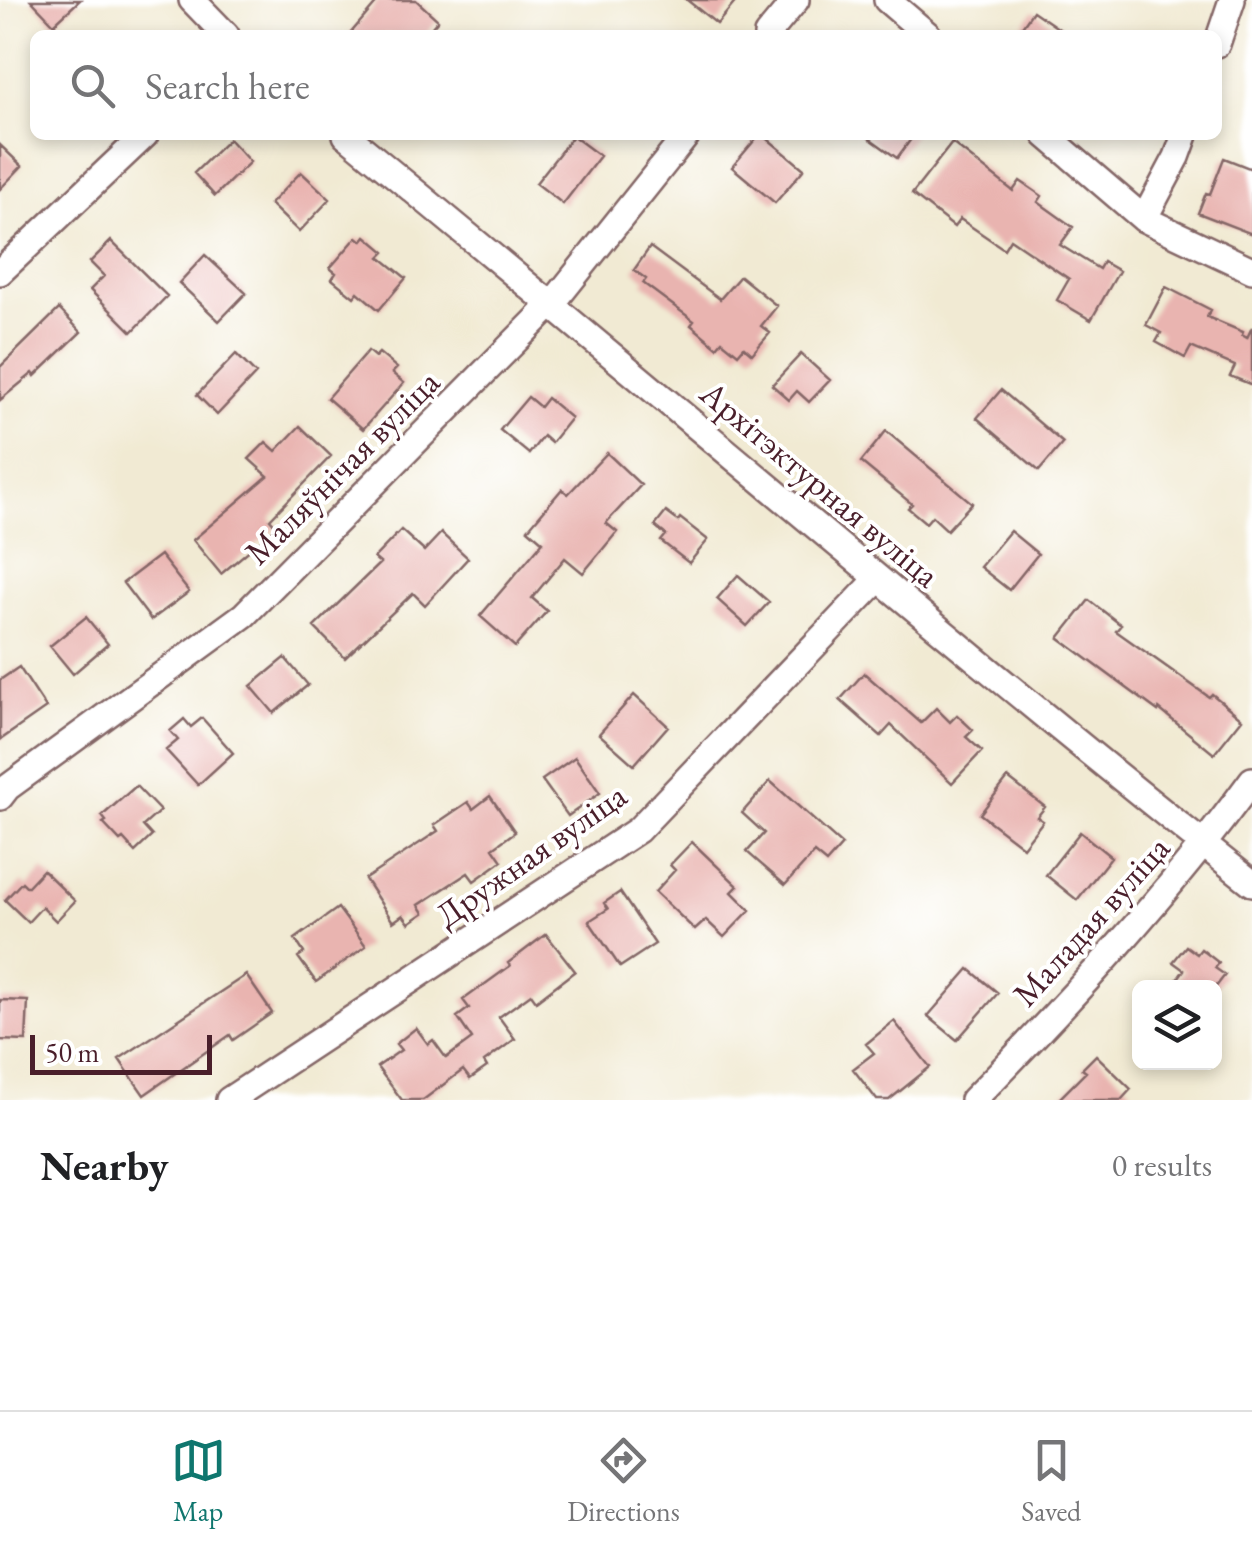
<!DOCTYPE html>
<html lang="en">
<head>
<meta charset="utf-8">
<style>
	:root { --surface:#fff; --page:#f6f6f6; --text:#202124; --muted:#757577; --line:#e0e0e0; --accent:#0f766e }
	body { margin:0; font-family:"EB Garamond",serif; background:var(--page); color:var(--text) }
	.controls { position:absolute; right:30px; bottom:30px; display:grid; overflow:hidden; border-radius:15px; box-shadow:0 5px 15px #0003 }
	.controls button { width:90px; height:90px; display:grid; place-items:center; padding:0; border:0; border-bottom:2px solid var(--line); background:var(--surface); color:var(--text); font:50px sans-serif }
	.scale { position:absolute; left:30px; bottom:25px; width:182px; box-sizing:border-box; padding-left:10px; border:5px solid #4a1f2b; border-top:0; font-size:28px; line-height:35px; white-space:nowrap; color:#4a1f2b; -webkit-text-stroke:8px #fff; paint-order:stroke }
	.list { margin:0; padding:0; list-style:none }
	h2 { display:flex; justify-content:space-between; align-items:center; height:130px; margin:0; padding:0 40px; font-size:42px }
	h2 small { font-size:32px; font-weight:400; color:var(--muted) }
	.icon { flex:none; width:55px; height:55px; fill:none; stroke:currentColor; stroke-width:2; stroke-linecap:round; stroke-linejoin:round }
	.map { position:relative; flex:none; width:1252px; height:1100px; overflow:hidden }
	.search { position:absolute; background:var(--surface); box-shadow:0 5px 15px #0003; left:30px; right:30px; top:30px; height:110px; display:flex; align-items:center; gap:25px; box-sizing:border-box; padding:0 35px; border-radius:15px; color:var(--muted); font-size:38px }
	.sheet { height:310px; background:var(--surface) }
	nav { display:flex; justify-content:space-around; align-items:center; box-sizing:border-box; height:140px; border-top:2px solid var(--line); background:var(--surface); font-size:28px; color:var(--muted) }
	nav a { display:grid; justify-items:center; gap:5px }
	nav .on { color:var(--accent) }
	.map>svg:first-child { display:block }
</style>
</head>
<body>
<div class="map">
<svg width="1252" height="1100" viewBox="0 0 1252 1100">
	<rect width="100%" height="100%" fill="#fff"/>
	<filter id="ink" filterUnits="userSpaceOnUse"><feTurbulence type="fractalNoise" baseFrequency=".01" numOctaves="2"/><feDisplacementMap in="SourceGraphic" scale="20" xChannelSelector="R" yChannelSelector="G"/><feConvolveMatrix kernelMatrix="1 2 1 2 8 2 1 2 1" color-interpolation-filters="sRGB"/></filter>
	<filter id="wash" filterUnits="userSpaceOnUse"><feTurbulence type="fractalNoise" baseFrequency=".0048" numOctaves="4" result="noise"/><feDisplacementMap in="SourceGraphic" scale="40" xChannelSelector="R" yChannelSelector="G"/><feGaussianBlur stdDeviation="2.25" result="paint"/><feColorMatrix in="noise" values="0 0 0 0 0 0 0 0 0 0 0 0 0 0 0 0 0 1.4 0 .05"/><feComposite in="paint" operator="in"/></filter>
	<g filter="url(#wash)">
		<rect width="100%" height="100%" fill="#f1ead3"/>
		<g id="blocks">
			<path fill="#e9b4b0" d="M31,0H80L54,24Z
				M379,0H416L438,20L425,35H349Z
				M687,0H737L717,24Z
				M1033,11L1068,35H1016Z
				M759,135H763L804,169L775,203L732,167Z
				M865,135H914L897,158Z
				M573,136L600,156L563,204L536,183Z
				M229,139L250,162L215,196L194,173Z
				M952,143L1013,191L1020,181L1042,196L1038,202L1073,227L1060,245L1099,269L1103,262L1119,271L1091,320L1057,300L1069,279L1010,239L1004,249L960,219L954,227L912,194Z
				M0,145L22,166L0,189Z
				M1224,158L1252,169V234L1198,213L1206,193L1210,194Z
				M301,172L330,199L299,232L270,204Z
				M366,236L385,252L380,257L406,278L379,310L358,292L354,297L332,279L336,273L330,268L357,237L362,241Z
				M111,241L167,296L132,332L90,290L104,276L90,262Z
				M650,247L720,299L740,276L777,306L761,326L770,333L752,354L744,347L738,354L722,341L717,347L691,325L694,321L643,283L646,279L634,270Z
				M205,255L246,293L219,321L179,283Z
				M1166,287L1211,310L1207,317L1243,332L1242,335L1247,338L1252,327V385L1230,376L1235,366L1191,347L1185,358L1156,342L1161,333L1146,325Z
				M59,309L81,332L35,376L33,373L0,400V367Z
				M368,351L375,357L379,353L397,368L392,373L404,383L363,429L327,398Z
				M236,354L256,374L217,415L197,395Z
				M801,354L830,380L809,402L797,391L789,400L772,385Z
				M1001,390L1063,443L1039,471L977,418Z
				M528,397L540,407L547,398L571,418L551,443L543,436L529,454L500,430Z
				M300,426L331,456L270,519L277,527L221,574L193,540L268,476L249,459L266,442L276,451Z
				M886,431L972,503L947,530L932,516L926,523L908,508L912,504L861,462Z
				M607,453L641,485L606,523L617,532L583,573L565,558L532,598L547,611L515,647L480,616L543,542L528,529L562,489L568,494Z
				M666,512L678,521L680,518L708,540L689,563L661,541L666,535L655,526Z
				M401,530L424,551L441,533L468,558L425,605L413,593L345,658L314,627L380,563L374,558Z
				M1010,531L1038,554L1009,590L980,567Z
				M160,555L189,592L151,620L123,583Z
				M738,575L769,602L747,626L717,599Z
				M1089,600L1121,625L1116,631L1209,697L1212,694L1242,719L1214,754L1159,709L1158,711L1059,638Z
				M86,617L108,644L73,674L50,646Z
				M285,658L308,685L274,713L251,686Z
				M19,667L46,708L0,740V680Z
				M864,673L921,723L936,708L950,722L957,715L973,730L966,737L982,751L952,783L891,725L881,736L840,700Z
				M634,695L668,726L634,765L599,734Z
				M202,718L233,753L198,785L166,750L178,740L170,731L184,719L191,727Z
				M575,757L600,793L568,816L542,780Z
				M1008,778L1045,807L1037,817L1043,821L1023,847L980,814Z
				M770,781L842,845L826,863L814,853L785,885L747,852L764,833L742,813Z
				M136,786L160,811L143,826L152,836L135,852L123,839L120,841L103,823L106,821L102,816Z
				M490,796L515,832L493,848L502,861L474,881L468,873L419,905L424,913L409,923L403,915L393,922L365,879L438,831L434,825L468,802L473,809Z
				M1080,832L1111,857L1077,900L1046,875Z
				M692,842L738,886L732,892L750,910L724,937L706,920L695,930L655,892L675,870L670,865Z
				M43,870L75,901L56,921L42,907L28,922L5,900L22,882L27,887Z
				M620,892L655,944L620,967L589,921L608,909L604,903Z
				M338,908L366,946L316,982L298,957L304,953L295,939Z
				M546,934L575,971L536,1001L531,994L499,1017L515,1039L484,1062L487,1067L470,1079L463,1070L423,1100H402L377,1067L401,1050L396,1044L416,1028L428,1044L433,1040L446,1058L472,1039L457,1017L469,1008L463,1000L510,966L508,963Z
				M1186,946L1197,954L1201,949L1219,963L1215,968L1225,975L1215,988H1171L1184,970L1173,962Z
				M969,969L998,993L957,1040L928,1016Z
				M246,975L272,1013L233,1040L230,1035L144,1095L119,1059Z
				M0,1000L28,1001L26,1041L0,1040Z
				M894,1021L930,1067L889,1100H877L853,1069L874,1053L866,1044Z
				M1096,1055L1131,1089L1121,1100H1058L1086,1072L1082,1069Z"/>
		</g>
	</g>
	<g filter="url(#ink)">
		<use href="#blocks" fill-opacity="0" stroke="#846666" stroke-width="2.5"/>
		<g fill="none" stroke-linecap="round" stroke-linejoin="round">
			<g stroke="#846666" stroke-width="30">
				<path id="street" d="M192,0L226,35
					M887,0L928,35
					M767,35L796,0
					M1217,44L1232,0
					M346,135C649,383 945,640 1252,883
					M1046,135L1144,219L1252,270
					M1144,219L1177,157L1185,135
					M0,272L145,135
					M0,797L7,788L244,615L552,304L687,135
					M229,1100L638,830L878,579
					M973,1100C1072,999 1168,895 1252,780"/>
			</g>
			<use href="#street" stroke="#fff" stroke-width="25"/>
		</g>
	</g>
	<g text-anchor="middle" stroke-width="8" stroke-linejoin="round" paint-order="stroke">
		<g font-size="35" fill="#4a1f2b" stroke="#fff">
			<text transform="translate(342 467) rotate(-45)" y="12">Маляўнічая вуліца</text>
			<text transform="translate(820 484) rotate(40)" y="12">Архітэктурная вуліца</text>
			<text transform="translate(531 855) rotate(-35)" y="12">Дружная вуліца</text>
			<text transform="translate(1091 921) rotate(-48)" y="12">Маладая вуліца</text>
		</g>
	</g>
</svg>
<div class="controls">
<button><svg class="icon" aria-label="layers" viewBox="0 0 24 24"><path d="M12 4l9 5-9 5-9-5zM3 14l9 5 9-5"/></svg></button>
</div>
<div class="scale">50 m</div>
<div class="search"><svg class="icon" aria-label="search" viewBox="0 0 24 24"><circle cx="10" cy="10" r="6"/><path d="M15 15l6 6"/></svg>Search here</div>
</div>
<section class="sheet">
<h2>Nearby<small>0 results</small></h2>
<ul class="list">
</ul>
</section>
<nav>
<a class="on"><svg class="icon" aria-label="map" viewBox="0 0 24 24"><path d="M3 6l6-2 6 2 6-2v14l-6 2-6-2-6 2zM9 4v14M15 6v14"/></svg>Map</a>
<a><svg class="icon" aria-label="directions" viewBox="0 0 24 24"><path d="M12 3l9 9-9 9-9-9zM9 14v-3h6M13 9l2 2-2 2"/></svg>Directions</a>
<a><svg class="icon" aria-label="saved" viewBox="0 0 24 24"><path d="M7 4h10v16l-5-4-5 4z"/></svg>Saved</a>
</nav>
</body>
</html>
